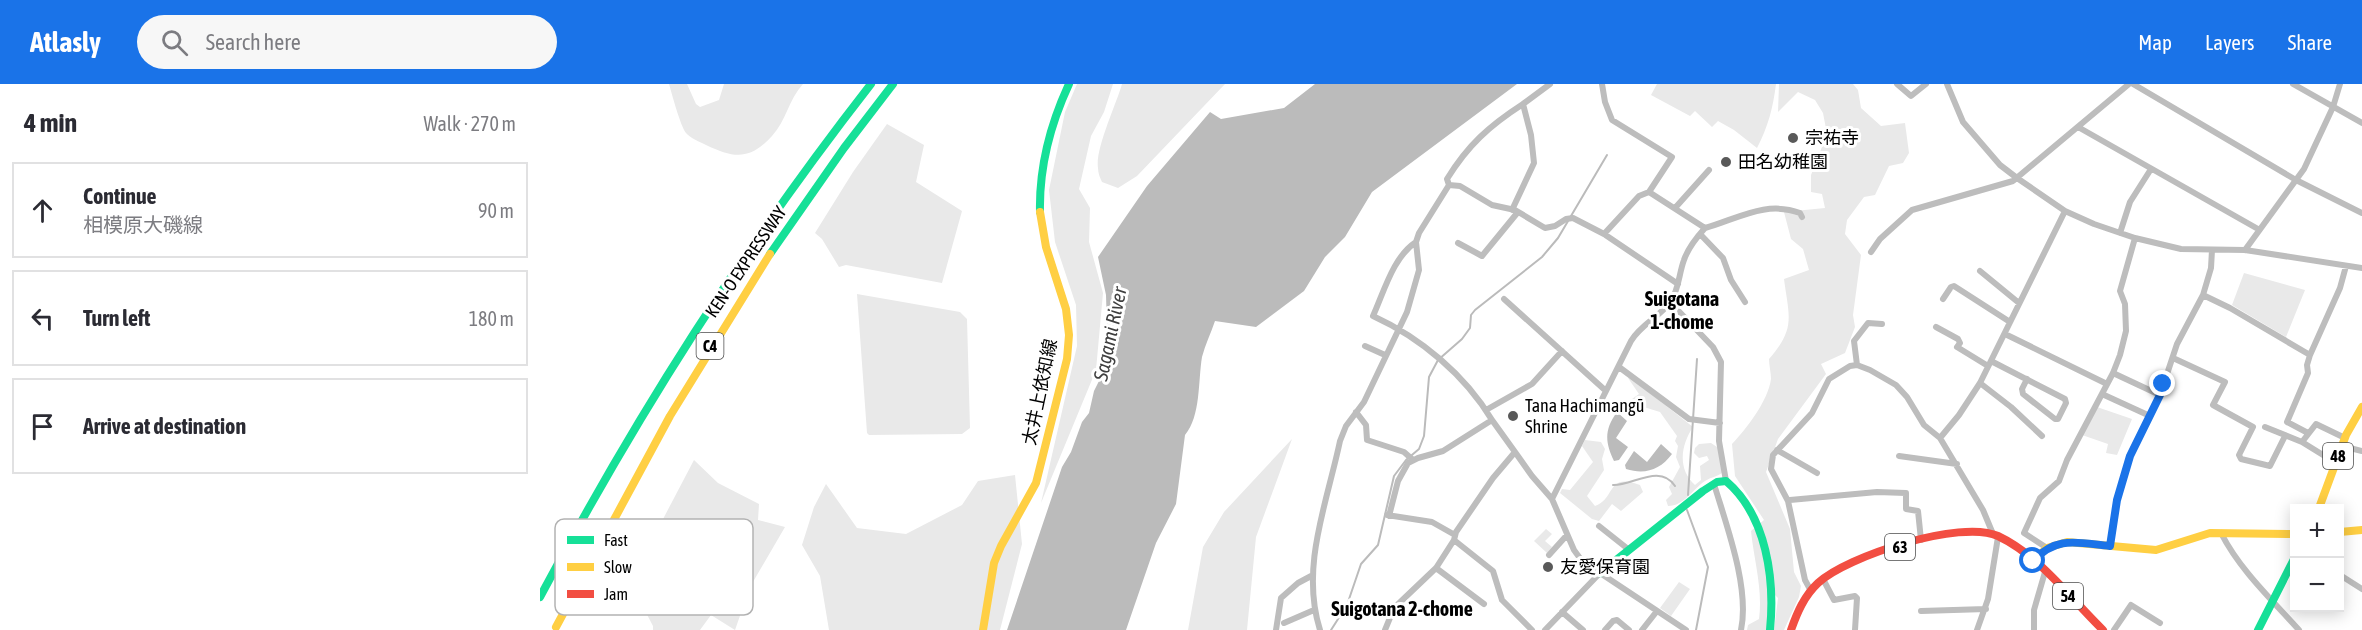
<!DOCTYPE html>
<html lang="en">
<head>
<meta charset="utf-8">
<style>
	:root { --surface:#fff; --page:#f7f7f7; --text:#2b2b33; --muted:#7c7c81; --line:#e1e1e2; --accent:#1a73e8 }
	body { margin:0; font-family:"Asap Condensed","Noto Sans JP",sans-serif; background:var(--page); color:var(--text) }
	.controls { position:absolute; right:18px; bottom:18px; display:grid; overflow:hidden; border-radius:0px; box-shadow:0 3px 15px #0003 }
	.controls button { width:54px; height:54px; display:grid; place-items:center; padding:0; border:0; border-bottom:2px solid var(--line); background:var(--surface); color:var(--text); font:30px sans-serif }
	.stop { position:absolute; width:18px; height:18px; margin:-14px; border:4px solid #1a73e8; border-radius:50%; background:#fff }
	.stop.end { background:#1a73e8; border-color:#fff; box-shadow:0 2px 6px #0008 }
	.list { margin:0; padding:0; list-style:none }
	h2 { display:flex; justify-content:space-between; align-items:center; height:78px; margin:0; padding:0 24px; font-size:26px }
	h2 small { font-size:20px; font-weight:400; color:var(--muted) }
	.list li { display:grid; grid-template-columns:39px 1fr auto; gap:18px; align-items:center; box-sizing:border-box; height:96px; margin:0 12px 12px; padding:0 12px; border:2px solid var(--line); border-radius:0px }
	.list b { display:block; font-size:22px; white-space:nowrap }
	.list p { margin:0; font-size:20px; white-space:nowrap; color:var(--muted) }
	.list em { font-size:20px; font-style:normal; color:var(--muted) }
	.icon { flex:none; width:33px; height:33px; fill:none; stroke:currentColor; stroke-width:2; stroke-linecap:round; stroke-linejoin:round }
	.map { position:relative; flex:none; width:1822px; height:546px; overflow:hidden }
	header { display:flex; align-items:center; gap:36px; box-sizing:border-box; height:84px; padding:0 30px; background:var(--accent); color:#fff }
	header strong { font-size:28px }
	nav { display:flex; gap:33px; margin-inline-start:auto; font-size:21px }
	.search { width:420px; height:54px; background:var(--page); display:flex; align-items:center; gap:15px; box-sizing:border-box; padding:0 21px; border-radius:33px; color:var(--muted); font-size:22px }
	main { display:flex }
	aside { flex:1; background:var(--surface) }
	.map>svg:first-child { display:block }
</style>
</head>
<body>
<header>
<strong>Atlasly</strong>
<div class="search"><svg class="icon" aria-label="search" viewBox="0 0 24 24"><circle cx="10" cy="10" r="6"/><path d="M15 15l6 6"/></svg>Search here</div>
<nav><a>Map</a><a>Layers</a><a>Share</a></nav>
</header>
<main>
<aside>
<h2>4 min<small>Walk · 270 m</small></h2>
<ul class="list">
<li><svg class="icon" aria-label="ahead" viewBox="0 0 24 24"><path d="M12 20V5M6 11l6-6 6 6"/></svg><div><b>Continue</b><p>相模原大磯線</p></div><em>90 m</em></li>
<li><svg class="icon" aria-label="left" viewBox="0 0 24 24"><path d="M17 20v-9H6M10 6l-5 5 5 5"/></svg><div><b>Turn left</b></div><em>180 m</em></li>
<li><svg class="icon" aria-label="arrive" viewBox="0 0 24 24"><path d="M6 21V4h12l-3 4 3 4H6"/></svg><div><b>Arrive at destination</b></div></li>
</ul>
</aside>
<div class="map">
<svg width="1822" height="546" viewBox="0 0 1822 546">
	<rect width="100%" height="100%" fill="#fff"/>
	<path fill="#e9e9e9" d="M129,0H147L156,20L160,23L179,16L184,0H263C249,15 246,37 232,52C209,77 194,74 166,61C160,58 150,54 146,49C140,41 132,10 129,0Z
		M537,0H573L564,28L551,52L539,105L550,124L549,158L563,209L556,286L501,419L537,262L536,221L515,158L509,106L525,28Z
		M582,0H685L597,92L578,104L562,98C560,94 558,89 558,84C555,65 576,21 582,0Z
		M1117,0H1236C1233,24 1228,43 1217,64L1194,46L1178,37L1172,43L1155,27L1150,32L1111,11Z
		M1239,0H1313L1318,6L1321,24L1341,42L1365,39L1369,69L1363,79L1349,82L1335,111L1324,113L1307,136L1305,150L1321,171L1313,231L1315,243L1305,269L1281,280L1286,290L1238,355L1226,388L1250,445L1254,488L1261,502L1259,513L1244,546H1234L1238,514L1232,508L1227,546H1207L1208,541L1219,535C1223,505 1214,477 1211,447L1224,436L1195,392L1192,360C1207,344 1228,317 1231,295C1231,289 1229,281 1229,275C1256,244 1249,233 1244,195L1269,186L1263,165L1251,155L1244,128L1285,124L1282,110L1271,108V91L1287,50L1283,29L1275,16L1258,8L1238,28Z
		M347,40L384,61L376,98L422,127L402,199L306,181L299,183L282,155L275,149L313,88Z
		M1704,189L1765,206L1746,253L1692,221Z
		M317,210L420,228L427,235L430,344L422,350L329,351L327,349Z
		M1088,294L1092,295L1153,343C1141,361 1137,385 1155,401L1161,396L1160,382L1169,376L1167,372L1159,374L1154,369L1155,364L1159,360L1171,359L1180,365L1183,388C1177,393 1171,393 1165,397C1153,405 1144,422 1128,422L1126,416L1132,410L1129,403L1140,383L1136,373L1138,362L1135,357L1137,352L1120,328L1094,320L1092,315L1099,310Z
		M1557,323L1592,335L1577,371L1566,369L1568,360L1542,351Z
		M752,355L716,453L707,546H648L663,463L684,428Z
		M1045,356L1061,358L1065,365L1062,375L1064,386L1047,412L1055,422C1076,415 1066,388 1100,401L1103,408L1081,427L1072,420L1059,437L1052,435L1020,409L1022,405L1030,406L1053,378L1042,362Z
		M154,376L178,399L219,420L218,436L245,443L210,503L195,546L171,531L160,546H113V542L90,498Z
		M475,391L482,460L460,546H289L280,492L262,461L274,423L286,400L317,444L366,450L422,421L438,397Z
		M1006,445L1012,450L1005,457L1012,463L1007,469L994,457Z
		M1139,498L1150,505L1131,532L1120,524Z"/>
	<path fill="#bbb" d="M775,0H977L832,108L805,153L785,173L764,207L716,243L675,237C671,249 665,261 662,273C658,297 661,332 645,351L636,420L616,459L586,546H467L522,383L531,368L542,338L549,329L554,307L568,279L566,211L558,173L607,102L670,28L681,35L744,24Z
		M1077,328L1087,337L1076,354L1088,363L1079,376L1074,377C1065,358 1064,346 1077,328Z
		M1121,360L1132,370C1120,386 1105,391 1086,385L1085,381L1094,367L1107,378Z"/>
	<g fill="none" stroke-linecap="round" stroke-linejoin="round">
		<path stroke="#bbb" stroke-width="2" d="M1073,401C1092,402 1120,379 1135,402
			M1148,411L1157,275
			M1147,426L1168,483L1156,546
			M791,546L807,521L821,480L838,461L854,392L866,376L879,365L884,352L889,293L898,276L922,255L930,244L931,231L935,226L1002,173L1018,154L1067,71"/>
		<path stroke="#bdbdbd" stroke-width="6" d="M1062,0L1065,18L1072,36L1132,73L1109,108
			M1357,0L1371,12L1386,0
			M1407,0L1423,38L1460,81L1477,94L1525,127L1554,140L1595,154L1641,165L1705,166L1822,184
			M1593,0L1756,96L1822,129
			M1753,0L1822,39
			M1538,43L1718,145
			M909,101L907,95C928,61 949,42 983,20
			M1135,124L1169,86
			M972,126L994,79L991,51L983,20L1010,0
			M1580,149L1590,118L1611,85
			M1064,150L1099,112L1109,108L1165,144
			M1160,150L1183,174L1191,196L1205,218
			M876,158C853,173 844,208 833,232C881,254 925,291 952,336
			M918,159L942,172L978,128
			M1705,166L1764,85L1793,23L1800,0
			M1331,168L1340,155L1372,126L1473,97L1589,0
			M1440,187L1479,219
			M1663,211L1690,224L1770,271
			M964,215L1066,307
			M1403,215L1411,203L1414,202L1470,238
			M1130,218L1173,263L1181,278L1179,357L1186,397
			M1396,243L1418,255L1420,259L1417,263L1448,282
			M1465,250L1567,300
			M825,262L845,271
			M1633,274L1685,298L1673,321L1713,343L1699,371L1701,375L1730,382L1745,352
			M1451,277L1525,315L1526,319L1518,335H1515L1483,310L1482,305L1487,295
			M1317,281L1314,257L1328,239L1342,240
			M1079,283L1149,335L1180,339
			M1573,289L1620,311
			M1440,299L1471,323L1502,352
			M1562,310L1610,332
			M946,326L992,300L1022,267
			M816,328L826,341L827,356L864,368L873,376
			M1725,343L1762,358L1776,340L1805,354
			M1768,349L1747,338L1768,289L1767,281L1770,271L1800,204L1806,182
			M1762,358L1796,379
			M1802,362L1822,367
			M1237,366L1277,389
			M975,368L992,392L1012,415
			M1359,372L1417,380
			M1174,400C1186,440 1210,504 1201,546
			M1248,417L1231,385L1233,371L1272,329L1289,295L1310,282L1317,281L1330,286L1356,301L1367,313L1384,341L1400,354
			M847,431L892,438L915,451
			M1059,442L1088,465
			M1681,449C1700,486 1731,515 1759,546
			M1453,450L1443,426L1400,354L1419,331L1440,299L1525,127
			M914,456L953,487L962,516L992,546
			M1570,462L1577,416L1590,371L1620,311L1637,260L1663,211L1671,184L1672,166
			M1507,464L1484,449L1500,414L1519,397L1527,376L1573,289L1580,271L1586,247L1585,220L1580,207L1595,154
			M1009,471L1027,451
			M896,484L944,520
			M1800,491L1822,505
			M1283,495L1294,516L1315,512L1317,514L1315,546
			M1271,507L1265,496L1248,417L1250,416L1337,408L1366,409V425L1378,427L1381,456
			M1381,527L1446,525
			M1022,528L1043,546
			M744,539L774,526
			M736,546L741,514L758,499L773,491
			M780,546C760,483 787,419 800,357L806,342L824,318L867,228L879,186L876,158L879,149L909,101L920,102L952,121L975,126L1005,144L1015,142L1026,135L1033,134L1064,150L1138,200
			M845,546L854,524L896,484L914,456L916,448L953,394L975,368L952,336L903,367L878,374L868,379L858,397L849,432
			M1005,546L1060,489
			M1065,546L1073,537L1077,536L1089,546
			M1102,546L1117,527
			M1146,546L1042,477L1034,466L1012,415L1091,257C1101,240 1120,233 1131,217C1139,205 1139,189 1144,176C1148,164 1156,154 1165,144C1197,135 1226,116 1260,129L1262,133
			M1437,546L1448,515L1458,453
			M1494,546V526L1505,488
			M1574,546L1591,521L1620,539"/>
		<path stroke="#16e098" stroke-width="8" d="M500,128C499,83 510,41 529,0
			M230,170L304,64L353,0
			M1060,489L1163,407L1177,398L1186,397C1227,432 1235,496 1230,546
			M0,513C98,329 203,164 331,0
			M1718,546L1754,475"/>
		<path stroke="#ffcf43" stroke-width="8" d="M1779,424L1806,351L1822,323
			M1800,448L1822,446
			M1493,477L1507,464L1527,458L1616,466L1670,449L1754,450
			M16,543L130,332L230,170
			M443,546L454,479L461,462L496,399L527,275L529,251L526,225L506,163L500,128"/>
		<path stroke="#f24e42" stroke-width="8" d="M1251,546C1257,529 1264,512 1278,499C1307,472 1421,435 1458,452C1500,472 1530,514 1563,546"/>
	</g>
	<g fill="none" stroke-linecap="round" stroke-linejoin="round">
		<path stroke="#1a73e8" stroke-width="8" d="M1493,477C1517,451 1538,459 1570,462L1577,416L1590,372L1620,311L1623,300"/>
	</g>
	<g fill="#595959" stroke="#fff" stroke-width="2">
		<circle cx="1253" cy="54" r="6"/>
		<circle cx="1186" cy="78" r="6"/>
		<circle cx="973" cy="332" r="6"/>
		<circle cx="1008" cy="483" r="6"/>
	</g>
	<g text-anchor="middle" stroke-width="6" stroke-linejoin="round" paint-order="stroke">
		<g fill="#fff" stroke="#4c4c4c" stroke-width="1.5">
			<rect x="156.5" y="249" width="27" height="26" rx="4.5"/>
			<rect x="1783" y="359" width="30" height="26" rx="4.5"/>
			<rect x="1345" y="450" width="30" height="26" rx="4.5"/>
			<rect x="1513" y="499" width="30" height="26" rx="4.5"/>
		</g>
		<g font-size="16" font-weight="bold" fill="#000">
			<text x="170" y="268">C4</text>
			<text x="1798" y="378">48</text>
			<text x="1360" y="469">63</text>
			<text x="1528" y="518">54</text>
		</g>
		<g font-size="18" fill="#000" stroke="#fff" text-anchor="start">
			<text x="1265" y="60">宗祐寺</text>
			<text x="1198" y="84">田名幼稚園</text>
			<text x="985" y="328">Tana Hachimangū<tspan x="985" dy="21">Shrine</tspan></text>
			<text x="1020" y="489">友愛保育園</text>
		</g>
		<g font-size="18" fill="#000" stroke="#fff">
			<text transform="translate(206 178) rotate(-56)" y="6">KEN-O EXPRESSWAY</text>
			<text transform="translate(500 308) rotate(-78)" y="6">太井上依知線</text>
		</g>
		<g font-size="20" font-weight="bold" fill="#000" stroke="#fff">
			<text x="1142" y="222">Suigotana<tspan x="1142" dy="23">1-chome</tspan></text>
			<text x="862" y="532">Suigotana 2-chome</text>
		</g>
		<g font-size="20" font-style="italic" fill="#3f3f3f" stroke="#fff">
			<text transform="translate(570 250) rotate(-78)" y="7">Sagami River</text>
		</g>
	</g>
	<rect x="15" y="435" width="198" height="96" rx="9" fill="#fff" stroke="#b2b2b2" stroke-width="1.5"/>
	<rect x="27" y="452" width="27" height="8" fill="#16e098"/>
	<rect x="27" y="479" width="27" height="8" fill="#ffcf43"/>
	<rect x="27" y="506" width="27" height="8" fill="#f24e42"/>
	<g font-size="16" fill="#000">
		<text x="64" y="462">Fast</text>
		<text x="64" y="489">Slow</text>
		<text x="64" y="516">Jam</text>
	</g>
</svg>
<div class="controls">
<button>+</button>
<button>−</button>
</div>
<div class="stop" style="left:1493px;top:477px"></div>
<div class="stop end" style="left:1623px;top:300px"></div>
</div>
</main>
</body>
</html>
